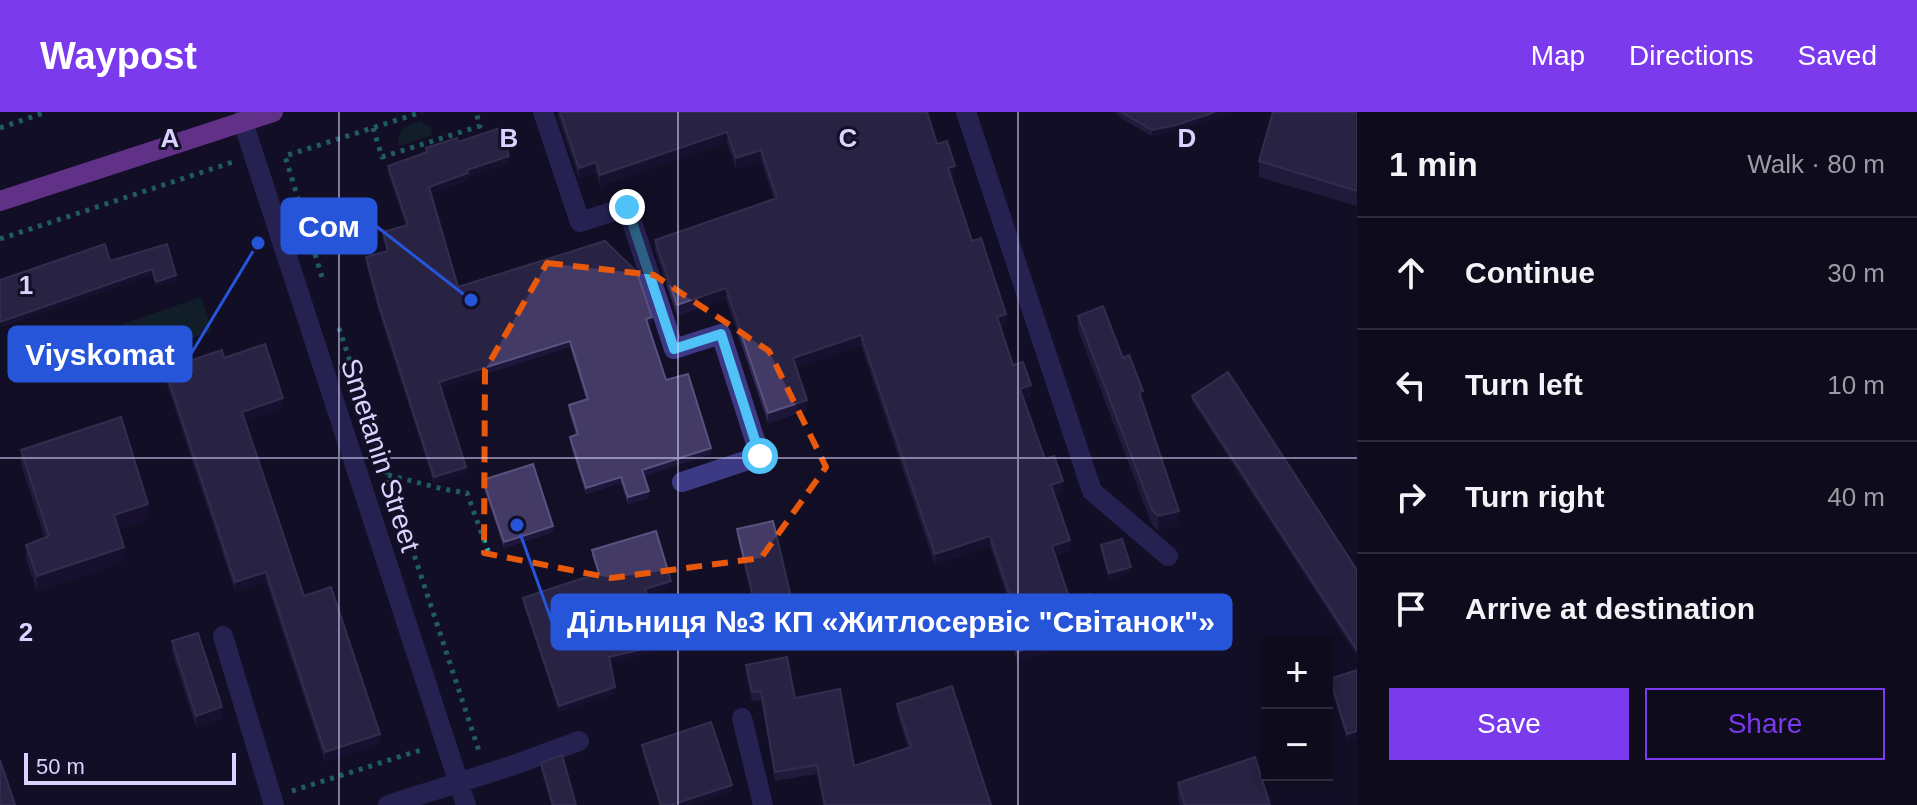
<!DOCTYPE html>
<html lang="en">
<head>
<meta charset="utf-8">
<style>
	:root { --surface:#0e0b1c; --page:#171425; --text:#f1f3f6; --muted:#9b9ba3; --line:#2e2b3b; --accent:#7c3aed }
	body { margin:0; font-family:Helvetica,sans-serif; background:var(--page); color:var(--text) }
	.controls { position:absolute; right:24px; bottom:24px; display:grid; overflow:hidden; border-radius:0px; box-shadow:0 4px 12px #0003 }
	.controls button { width:72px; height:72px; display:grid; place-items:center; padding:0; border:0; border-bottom:2px solid var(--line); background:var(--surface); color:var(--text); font:40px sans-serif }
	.scale { position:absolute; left:24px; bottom:20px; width:212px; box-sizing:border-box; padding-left:8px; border:4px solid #d9d4ff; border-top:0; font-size:22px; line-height:28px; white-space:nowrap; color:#d9d4ff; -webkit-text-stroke:6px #130f26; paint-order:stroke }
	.stop { position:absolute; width:24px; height:24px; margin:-18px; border:6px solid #4fc3f7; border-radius:50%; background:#fff }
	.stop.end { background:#4fc3f7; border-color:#fff; box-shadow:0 2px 8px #0008 }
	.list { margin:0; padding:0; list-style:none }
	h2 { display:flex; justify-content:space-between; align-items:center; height:104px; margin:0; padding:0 32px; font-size:34px }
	h2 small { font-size:26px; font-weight:400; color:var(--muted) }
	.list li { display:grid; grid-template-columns:52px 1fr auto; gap:24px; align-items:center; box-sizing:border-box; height:112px; padding:0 32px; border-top:2px solid var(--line) }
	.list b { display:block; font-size:30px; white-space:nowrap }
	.list em { font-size:26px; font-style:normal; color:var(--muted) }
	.actions { display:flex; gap:16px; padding:24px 32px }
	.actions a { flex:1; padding:18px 0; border:2px solid var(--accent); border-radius:0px; text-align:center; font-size:28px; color:var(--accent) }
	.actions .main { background:var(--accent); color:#fff }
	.icon { flex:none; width:44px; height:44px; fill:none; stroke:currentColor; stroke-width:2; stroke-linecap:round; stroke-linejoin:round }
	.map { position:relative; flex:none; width:1357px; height:693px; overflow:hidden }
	header { display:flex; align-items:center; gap:48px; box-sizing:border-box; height:112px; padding:0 40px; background:var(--accent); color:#fff }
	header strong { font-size:38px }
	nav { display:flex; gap:44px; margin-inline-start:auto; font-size:28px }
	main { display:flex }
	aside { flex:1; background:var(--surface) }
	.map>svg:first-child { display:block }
</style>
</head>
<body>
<header>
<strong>Waypost</strong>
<nav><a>Map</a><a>Directions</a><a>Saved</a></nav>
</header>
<main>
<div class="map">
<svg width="1357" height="693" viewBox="0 0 1357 693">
	<rect width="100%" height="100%" fill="#130f26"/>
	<path fill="#12302f" d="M420,9L430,15L433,23L399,34C395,18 407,14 420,9Z
		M201,185L212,219L132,247L120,213Z"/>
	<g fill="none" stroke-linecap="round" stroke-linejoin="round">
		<path stroke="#2fb8b0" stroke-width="5" stroke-dasharray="4 6" stroke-linecap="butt" d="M0,16L46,0
			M373,16L382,45L480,14L476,0
			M0,127L233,50V52
			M322,165L285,44L422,0
			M339,216L479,639
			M388,363L443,377L467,381L488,439
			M292,679L424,637"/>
		<path stroke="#3d3a85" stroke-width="20" d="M245,0L243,10L466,693
			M543,0L580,110L627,95L674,237L721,222L760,344L682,370
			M966,0L1092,379L1168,444
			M223,524L274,693
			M742,606L763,693
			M388,693L511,654L579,629"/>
		<path stroke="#c25bff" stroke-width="20" d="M0,89L273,0"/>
	</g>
	<path fill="#312854" d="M558,0H927L937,32L955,64L951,66L972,129L1006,213L1000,215L1013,253L1031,284L1024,286L1045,347L1063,380L1055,382L1070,439L1055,444L1070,488L1100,524L1017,550L1007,519V508L1014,506L990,434L935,453L861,233L796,255L807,298L768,311L726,187L677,204L655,138V128L774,87L761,49L736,57L727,31L600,74L596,61L579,66L558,4Z
		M1115,0H1232L1176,19L1152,24L1122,7Z
		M1357,0V94L1259,65V49Z
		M458,30L509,51L468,64V68L431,81L458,175L652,212L648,213L666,268L711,342L644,364L649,386L628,392L621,371L586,382L570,331V325L576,323L569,300V293L586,287L570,235L441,276L466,362L434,372L379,200L366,152V145L387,140L383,127V120L406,114L388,60V54L426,41V36Z
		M1078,204L1123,246L1143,290L1179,413L1158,418L1152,413L1078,218Z
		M165,257L283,295L245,308L304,484L380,632L325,650L266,469L235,479L165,266Z
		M1192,284L1357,458V543L1192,289Z
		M21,338L148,407L118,417L124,449L37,479L26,447V433L45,426L21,352Z
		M483,368L553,420L504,436L483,374Z
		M737,417L795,508L759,516L737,423Z
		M1101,433L1131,460L1109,467L1101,439Z
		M592,438L671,475L647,482L664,538L610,550L615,581L559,600L523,492V486L598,461L592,444Z
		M172,529L222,606L196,615L172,540Z
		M746,553L795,586L854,654L908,636L897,601V592L991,693H823L817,662L775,669L761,588L752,589L746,562Z
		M1357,558V625L1347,628L1330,572V567Z
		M642,633L732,679L688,693H659L642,639Z
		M541,651L576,693H551L541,657Z
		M1178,671L1270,693H1180L1178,686Z"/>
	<path fill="#1d163a" d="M1215,0H1232L1176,19L1152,24V18Z
		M727,20V31L600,74V63Z
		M761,38V49L736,57V46Z
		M509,44V51L468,64V68L429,81V75L467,58Z
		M596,50V61L579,66V56Z
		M955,54V64L948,67V56Z
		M152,157V163L0,216V210Z
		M176,163V169L156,175V170Z
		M726,176V187L677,204V193Z
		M1006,202V213L997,216V205Z
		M652,205V212L646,214V207Z
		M861,223V233L793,256V246Z
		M570,229V235L439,277V270Z
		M1031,273V284L1020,287V277Z
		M283,286V295L242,309V300Z
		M807,288V298L768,311V301Z
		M711,336V342L642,365V358Z
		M466,355V362L434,372V365Z
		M621,365V371L586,382V376Z
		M1063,369V380L1051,383V373Z
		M649,379V386L628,392V385Z
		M148,392V407L114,418V403Z
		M1179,399V413L1158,418V404Z
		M553,414V420L504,436V430Z
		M990,424V434L935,453V442Z
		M1070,428V439L1052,445V434Z
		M124,435V449L37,479V464Z
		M1131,455V460L1109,467V461Z
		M266,460V469L235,479V470Z
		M671,469V475L645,482V477Z
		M795,502V508L759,516V510Z
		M1100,513V524L1017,550V540Z
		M664,532V538L609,551V545Z
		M615,575V581L559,600V594Z
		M222,595V606L196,615V604Z
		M1357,619V625L1347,628V622Z
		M380,622V632L325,650V640Z
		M732,673V679L688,693H671Z"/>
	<path fill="#433a66" stroke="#5a527e" stroke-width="2" d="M560,0H927L937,32L947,29L955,54L948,56L972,129L981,126L1006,202L997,205L1013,253L1023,250L1031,273L1020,277L1045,347L1054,344L1063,369L1051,373L1070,428L1052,434L1070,488L1090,482L1100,513L1017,540L1007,508L1017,505L990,424L935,442L861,223L793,246L807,288L768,301L726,176L677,193L655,128L777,86L761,38L736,46L727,20L600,63L596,50L579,56Z
		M1121,0H1215L1176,13L1152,18Z
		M1273,0H1357V79L1259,49Z
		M500,16L509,44L467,58L468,61L429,75L458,175L605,129L637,160L652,205L646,207L666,268L688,262L711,336L642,358L649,379L628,385L621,365L586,376L570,325L578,322L569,293L588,287L570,229L439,270L466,355L434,365L379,193L366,145L388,139L383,120L408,113L388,54L427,40L426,36L457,26L458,30Z
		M105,132L110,149L167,132L176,163L156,170L152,157L0,210V168Z
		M1103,194L1123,246L1129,243L1143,279L1139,280L1179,399L1158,404L1152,398L1078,204Z
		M265,232L283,286L242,300L304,484L331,475L380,622L325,640L266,460L235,470L165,257L222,238L224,246Z
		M1228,260L1357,458V538L1192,284Z
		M121,305L148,392L114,403L124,435L37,464L26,433L49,424L21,338Z
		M533,352L553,414L504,430L483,368Z
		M773,409L795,502L759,510L737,417Z
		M656,419L671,469L645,477L664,532L609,545L615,575L559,594L523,486L599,461L592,438Z
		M1122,427L1131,455L1109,461L1101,433Z
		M198,521L222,595L196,604L172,529Z
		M787,545L795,586L840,577L854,654L911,635L897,592L952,574L991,693H825L817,653L775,660L761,579L752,580L746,553Z
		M1357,558V619L1347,622L1330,567Z
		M711,610L732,673L671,693H661L642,633Z
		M562,643L576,693H553L541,651Z
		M1255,645L1270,693H1185L1178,671Z
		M0,648L15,693H0Z"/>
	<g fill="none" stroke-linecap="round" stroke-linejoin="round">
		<path stroke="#4fc3f7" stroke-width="10" d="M627,95L674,237L721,222L760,344"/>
	</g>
	<path d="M0 0H1357V693H0ZM547,151L654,163L769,239L826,355L761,446L611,466L484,441L485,258Z" fill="#130f26" fill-opacity=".55" fill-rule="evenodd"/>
	<path fill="none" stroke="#e8590c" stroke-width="6" stroke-dasharray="16 10" stroke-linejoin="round" d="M547,151L654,163L769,239L826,355L761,446L611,466L484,441L485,258Z"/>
	<path fill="none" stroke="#d9d4ff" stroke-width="2" stroke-opacity="0.55" d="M339,0V693M678,0V693M1018,0V693M0,346H1357"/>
	<g text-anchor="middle" stroke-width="6" stroke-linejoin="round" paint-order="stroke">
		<g font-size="28" fill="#d9d4ff" stroke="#130f26">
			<text transform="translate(381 343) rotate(72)" y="10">Smetanin Street</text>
		</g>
	</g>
	<g font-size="26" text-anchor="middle" font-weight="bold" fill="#d9d4ff" stroke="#130f26" stroke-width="6" stroke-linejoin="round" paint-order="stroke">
		<text x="170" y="35">A</text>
		<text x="509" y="35">B</text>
		<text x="848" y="35">C</text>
		<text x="1187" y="35">D</text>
		<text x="26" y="182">1</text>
		<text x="26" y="529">2</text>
	</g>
	<path fill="none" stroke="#2655da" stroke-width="3" d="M471 188L376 114M258 131L191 242M517 413L552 510"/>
	<g fill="#2655da" stroke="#130f26" stroke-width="3">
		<circle cx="471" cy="188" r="8"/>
		<circle cx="258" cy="131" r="8"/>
		<circle cx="517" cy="413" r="8"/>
	</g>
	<g fill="#2655da" stroke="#2655da" stroke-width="3">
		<rect x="282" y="87" width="94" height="54" rx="8"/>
		<rect x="9" y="215" width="182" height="54" rx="8"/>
		<rect x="552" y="483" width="679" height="54" rx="8"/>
	</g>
	<g font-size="30" text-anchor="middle" font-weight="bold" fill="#fff">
		<text x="329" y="125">Сом</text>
		<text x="100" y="253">Viyskomat</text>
		<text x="891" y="520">Дільниця №3 КП «Житлосервіс "Світанок"»</text>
	</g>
</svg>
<div class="controls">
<button>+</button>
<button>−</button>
</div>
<div class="scale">50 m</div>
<div class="stop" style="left:760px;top:344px"></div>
<div class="stop end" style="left:627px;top:95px"></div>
</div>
<aside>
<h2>1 min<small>Walk · 80 m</small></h2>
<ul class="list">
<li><svg class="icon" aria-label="ahead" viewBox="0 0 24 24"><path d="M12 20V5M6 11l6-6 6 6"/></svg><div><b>Continue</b></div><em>30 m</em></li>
<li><svg class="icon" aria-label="left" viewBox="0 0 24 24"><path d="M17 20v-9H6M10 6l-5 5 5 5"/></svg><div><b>Turn left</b></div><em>10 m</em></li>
<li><svg class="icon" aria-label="right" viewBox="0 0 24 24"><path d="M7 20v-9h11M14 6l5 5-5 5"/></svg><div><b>Turn right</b></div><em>40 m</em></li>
<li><svg class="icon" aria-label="arrive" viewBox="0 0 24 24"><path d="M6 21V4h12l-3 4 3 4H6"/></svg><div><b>Arrive at destination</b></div></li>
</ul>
<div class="actions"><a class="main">Save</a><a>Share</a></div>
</aside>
</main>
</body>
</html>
